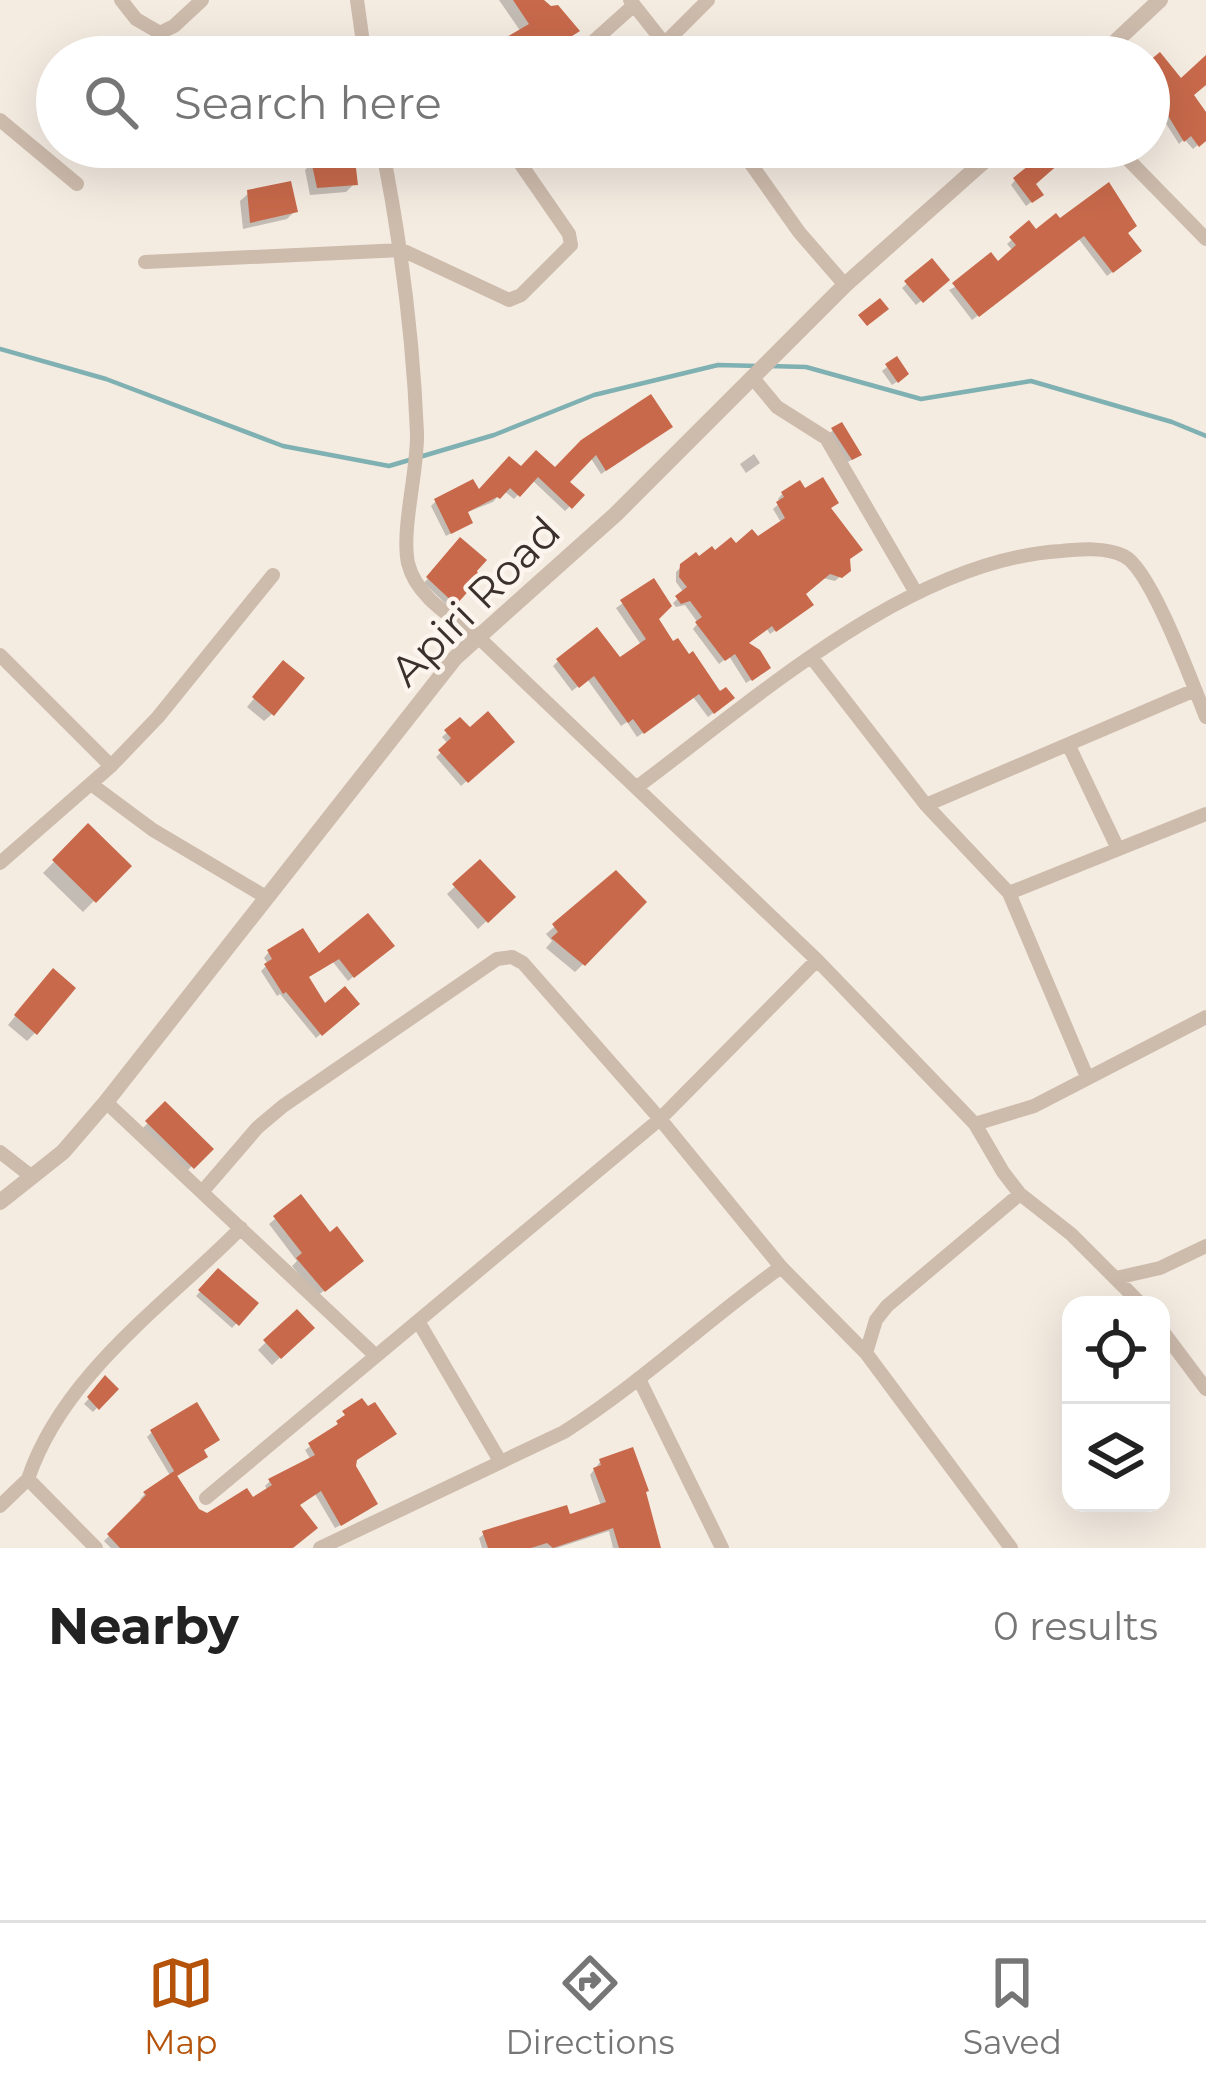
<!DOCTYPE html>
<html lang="en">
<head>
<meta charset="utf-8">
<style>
	:root { --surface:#fff; --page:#f6f6f6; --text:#222; --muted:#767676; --line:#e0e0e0; --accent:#b45309 }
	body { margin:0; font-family:Montserrat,sans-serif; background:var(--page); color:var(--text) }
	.controls { position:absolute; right:36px; bottom:36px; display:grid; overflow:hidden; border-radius:24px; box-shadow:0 12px 48px #0002 }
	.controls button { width:108px; height:108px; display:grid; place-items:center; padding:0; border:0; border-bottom:3px solid var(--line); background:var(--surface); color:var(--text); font:60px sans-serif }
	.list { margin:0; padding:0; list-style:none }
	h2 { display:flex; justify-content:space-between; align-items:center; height:156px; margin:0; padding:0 48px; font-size:51px }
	h2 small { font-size:39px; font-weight:400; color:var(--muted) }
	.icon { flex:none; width:66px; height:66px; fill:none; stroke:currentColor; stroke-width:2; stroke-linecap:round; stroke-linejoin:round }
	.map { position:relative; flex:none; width:1206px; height:1548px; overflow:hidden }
	.search { position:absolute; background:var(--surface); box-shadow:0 12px 48px #0002; left:36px; right:36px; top:36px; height:132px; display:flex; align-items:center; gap:30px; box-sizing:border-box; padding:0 42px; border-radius:66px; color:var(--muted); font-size:45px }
	.sheet { height:372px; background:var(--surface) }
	nav { display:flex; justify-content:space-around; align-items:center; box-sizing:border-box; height:168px; border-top:3px solid var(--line); background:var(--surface); font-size:33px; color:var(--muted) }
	nav a { display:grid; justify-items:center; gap:6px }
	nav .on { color:var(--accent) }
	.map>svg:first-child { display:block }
</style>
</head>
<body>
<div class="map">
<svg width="1206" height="1548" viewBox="0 0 1206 1548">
	<rect width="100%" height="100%" fill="#f4ebe1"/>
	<path fill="#0003" d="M499,0H540L576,31L539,57H495L521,32Z
		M1206,59V81L1191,95L1206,118V138L1193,149L1184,139L1179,144L1158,111L1152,116L1149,113V64L1180,82Z
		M313,162L354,184L346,192L310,195L305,170Z
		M1015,180L1035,199L1026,206L1011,185Z
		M249,193L295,211L287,219L243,229L240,201Z
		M1028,225L1036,234L1124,233L1133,255L1107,276L1078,238L972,320L949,290L997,265L1013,251L1007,244Z
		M931,262L946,280L916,305L902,288Z
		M887,367L901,379L892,385L882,371Z
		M833,430L853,459L846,463L828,435Z
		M665,431L601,474L590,457L566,482L580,496L565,511L532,480L514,499L503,490L493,502L465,513L470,523L446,536L431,506L436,501L478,494L521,470L555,472L583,442Z
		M754,454L760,463L746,473L740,464Z
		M782,494L828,509L847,559L842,575L835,581L823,578L802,594L805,609L770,634L766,628L745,644L763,672L746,683L729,656L719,664L693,629L698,623L685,605L676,607L673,603L684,593L676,582V572L682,566L757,540L782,524L773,509L780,503L778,499Z
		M460,542L477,577L450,608L424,583Z
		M653,582L655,619L672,645L726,703L708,717L693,697L637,737L627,722L621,726L587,679L572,691L553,666L558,661L619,662L642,646L616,608Z
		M276,672L272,714L264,721L247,707Z
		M460,721L469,731L511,742L461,786L436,757L449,745L442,737Z
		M88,827L128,866L83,912L43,873Z
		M480,863L512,897L478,929L447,894Z
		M616,874L607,941L575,972L546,948L552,941L546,934Z
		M302,932L318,958L386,950L348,981L333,962L306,978L324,1007L356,1004L316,1038L280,994L277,996L261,971L268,964L264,958L268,953Z
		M45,980L35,1033L27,1041L8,1025Z
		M165,1105L209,1149L187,1171L143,1128Z
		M300,1198L355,1267L317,1296L292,1266L297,1261L269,1224Z
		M218,1272L255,1304L232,1328L196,1296Z
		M296,1313L311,1328L272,1365L258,1350Z
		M105,1380L115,1389L93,1412L84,1404Z
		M342,1416L351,1429L354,1461L370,1509L335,1528L315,1494L296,1506L289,1548H111L104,1541L143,1502L140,1499L145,1494L171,1477L147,1437L152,1432L201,1451L174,1477L197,1511L207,1517L252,1501L268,1491L265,1486L270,1481L311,1460L305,1450L334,1430Z
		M600,1462L658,1548H613L609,1531L557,1548H482L479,1538L484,1534L568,1517L601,1506L590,1475Z"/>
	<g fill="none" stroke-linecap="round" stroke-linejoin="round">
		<path stroke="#7fb0b2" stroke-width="4.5" d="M0,349L106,379L283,446L389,466L494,435L594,395L718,365L758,366
			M770,366L806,367L921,399L1031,381L1172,422L1206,436"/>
	</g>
	<path fill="#c8694b" d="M513,0H544L551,6L558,5L580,31L539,57H491L486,49L529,24Z
		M1160,52L1181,78L1206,55V85L1194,95L1206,112V141L1199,147L1191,136L1184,142L1164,109L1158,114L1149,102V61Z
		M1052,147H1059L1068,156L1036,184L1044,195L1032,203L1013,178Z
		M354,151L358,185L317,188L311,160Z
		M291,181L298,212L250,223L247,190Z
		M1109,182L1137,226L1128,233L1142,251L1113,273L1084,236L979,317L952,283L991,252L998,261L1016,245L1009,237L1029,220L1036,229L1056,213L1060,218Z
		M932,258L950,280L923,303L904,281Z
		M880,298L889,309L867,326L858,315Z
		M897,356L909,374L898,383L885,364Z
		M651,394L673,427L606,471L596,455L570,482L585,495L572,509L538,477L520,497L510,488L500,499L497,497L468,512L473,523L451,534L434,499L473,479L479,489L509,456L521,466L536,450L555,467L581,440Z
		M842,422L862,455L852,460L831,428Z
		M823,477L839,503L831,508L863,550L850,559L851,571L842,578L830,574L806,594L814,605L776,632L772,626L749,643L760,650L771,668L752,681L735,654L725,661L695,622L702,617L690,601L681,604L675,596L687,587L679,577L680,564L696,552L699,556L712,546L715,550L731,537L736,543L752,529L758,536L785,518L776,502L784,497L781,492L800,480L805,488Z
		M460,537L487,560L477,571L480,578L456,605L426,577Z
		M654,578L672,606L659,619L673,641L678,638L689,654L693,651L720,691L726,687L735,698L714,714L699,694L644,734L633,719L628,723L594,676L579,688L556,659L597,627L620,657L646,639L620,600Z
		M283,660L305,678L274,716L252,697Z
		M488,711L515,742L468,783L438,750L451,738L444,730L460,717L470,727Z
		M88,823L132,866L96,903L52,860Z
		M480,859L516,897L488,923L452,884Z
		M616,870L647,902L585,966L551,938L558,932L552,924Z
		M368,913L395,946L354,978L339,959L309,977L325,1003L345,986L360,1004L322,1036L286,992L283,994L264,964L272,959L267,950L303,928L319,953Z
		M53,968L76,988L37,1035L14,1015Z
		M165,1101L214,1149L194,1169L145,1121Z
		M301,1194L330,1232L337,1226L364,1261L325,1292L296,1258L302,1253L273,1216Z
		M218,1268L259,1303L239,1326L198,1290Z
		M297,1309L315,1328L281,1359L263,1340Z
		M105,1375L119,1389L99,1410L87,1397Z
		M362,1398L368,1406L375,1402L397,1434L357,1460L356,1466L378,1504L341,1526L321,1491L300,1505L318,1528L293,1548H120L107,1534L146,1495L143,1492L174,1471L199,1509L207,1513L247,1488L253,1497L272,1485L268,1479L315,1455L308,1443L338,1424L336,1421L345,1415L342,1411Z
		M197,1402L220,1440L204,1450L208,1457L177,1476L150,1430Z
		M633,1447L649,1491L646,1492L661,1548H619L613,1528L553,1548L547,1543L531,1548H488L482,1531L567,1505L570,1514L606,1502L593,1468L601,1465L599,1459Z"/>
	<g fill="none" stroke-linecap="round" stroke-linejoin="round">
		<path stroke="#cdbbac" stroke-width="14" d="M121,0L136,19L160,33L174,26L202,0
			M357,0L365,57
			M630,0L675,57
			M665,43L708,0
			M576,57L634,5
			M0,120L77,184
			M382,147C401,242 413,337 417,433C418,471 401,529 408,563C416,597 452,617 477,636L817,960L975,1124L1003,1172L1020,1194L1071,1234L1142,1305
			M739,147L799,232L845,285
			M1116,147L1206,239
			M145,262L402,250L509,300L521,295L571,245L569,234L509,147
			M752,377L777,407L826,438L915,591
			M0,655L111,766
			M812,658L926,805L1009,893L1087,1077
			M1069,746L1118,849
			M91,784L153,830L266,897
			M637,787C756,699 909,560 1061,551C1080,549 1106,547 1124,556C1151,569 1193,685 1206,717
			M926,805L1195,690
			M0,863L111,766L158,717L273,575
			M1009,893L1206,814
			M106,1102L376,1356
			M975,1124L1034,1106L1206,1017
			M0,1152L31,1176
			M202,1192L257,1128L283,1106L497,959L512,957L523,963L660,1119L781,1267L866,1353
			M1116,1278L1160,1268L1206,1246
			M418,1321L500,1461
			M1161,1329L1206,1389
			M639,1379L722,1548
			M206,1498L660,1119L817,960
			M0,1506L28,1479
			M96,1548L28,1479C63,1374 166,1304 241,1228
			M320,1548L564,1432C641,1383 707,1320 781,1267
			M1011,1548L866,1353L876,1320L887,1306L1020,1194"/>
		<path stroke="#cdbbac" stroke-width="16" d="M1099,57L1160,0
			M0,1202L63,1152L106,1102L455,658L616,514L845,285L1000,147"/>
	</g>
	<g text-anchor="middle" stroke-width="9" stroke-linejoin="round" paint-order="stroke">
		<g font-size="42" fill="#3b302b" stroke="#fbf5ee">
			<text transform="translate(475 601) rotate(-45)" y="15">Apiri Road</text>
		</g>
	</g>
</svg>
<div class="controls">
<button><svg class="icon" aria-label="locate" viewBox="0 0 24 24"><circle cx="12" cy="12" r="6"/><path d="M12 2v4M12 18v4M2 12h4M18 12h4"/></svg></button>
<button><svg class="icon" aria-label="layers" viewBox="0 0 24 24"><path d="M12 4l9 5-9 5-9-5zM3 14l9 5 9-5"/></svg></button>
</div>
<div class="search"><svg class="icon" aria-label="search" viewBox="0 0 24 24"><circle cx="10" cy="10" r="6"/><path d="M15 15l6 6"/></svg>Search here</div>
</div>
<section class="sheet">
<h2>Nearby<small>0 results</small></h2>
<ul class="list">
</ul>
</section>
<nav>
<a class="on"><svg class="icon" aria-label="map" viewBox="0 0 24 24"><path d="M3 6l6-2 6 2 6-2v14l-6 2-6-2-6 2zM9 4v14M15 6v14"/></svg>Map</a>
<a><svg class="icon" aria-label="directions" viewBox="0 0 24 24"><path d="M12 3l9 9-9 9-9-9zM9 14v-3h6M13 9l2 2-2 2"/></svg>Directions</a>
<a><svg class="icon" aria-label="saved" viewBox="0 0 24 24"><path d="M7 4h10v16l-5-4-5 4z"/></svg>Saved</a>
</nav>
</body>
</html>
